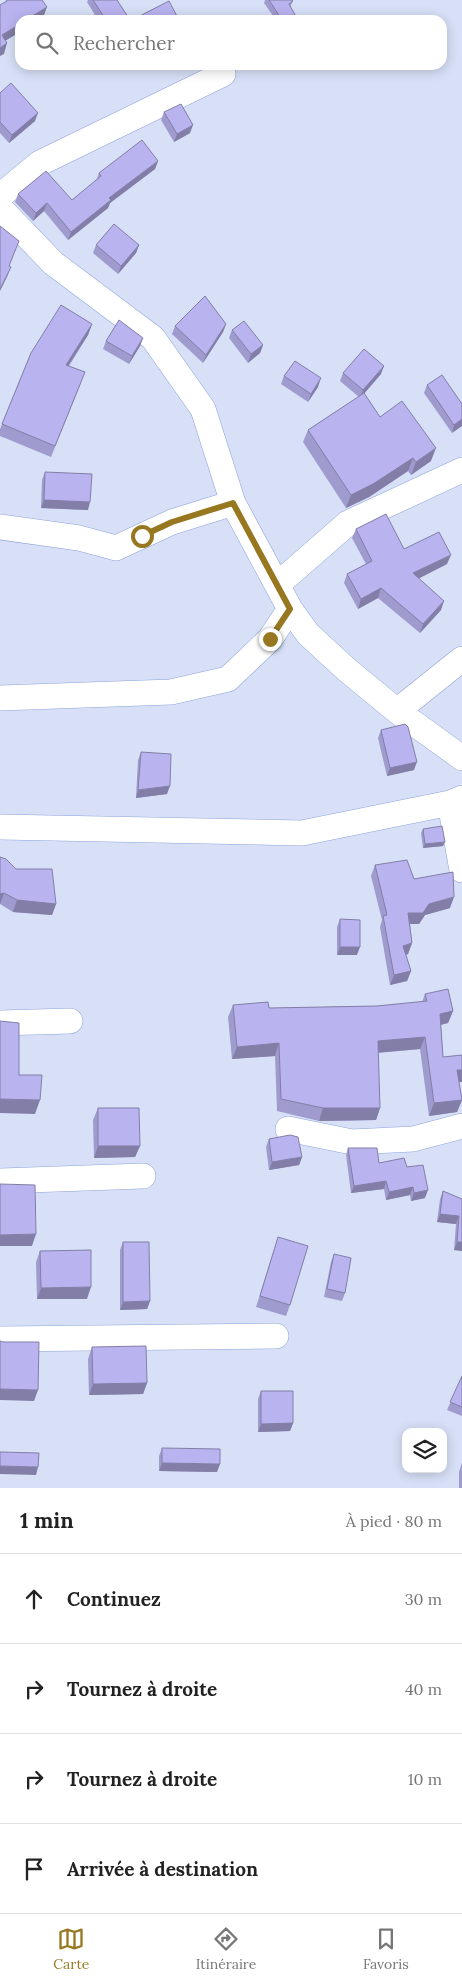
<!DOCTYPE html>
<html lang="fr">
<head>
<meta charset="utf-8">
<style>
	:root { --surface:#fff; --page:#f2f2f2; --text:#222; --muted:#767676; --line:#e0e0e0; --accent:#977820 }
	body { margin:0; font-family:Lora,serif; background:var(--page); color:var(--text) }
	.controls { position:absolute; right:15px; bottom:15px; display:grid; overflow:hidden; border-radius:10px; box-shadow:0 2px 12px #0003 }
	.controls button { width:45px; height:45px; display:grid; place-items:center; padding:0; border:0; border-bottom:1px solid var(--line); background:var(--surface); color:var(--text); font:25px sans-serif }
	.stop { position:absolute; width:15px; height:15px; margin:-11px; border:4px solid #977820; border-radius:50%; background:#fff }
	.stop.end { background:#977820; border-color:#fff; box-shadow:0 1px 5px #0008 }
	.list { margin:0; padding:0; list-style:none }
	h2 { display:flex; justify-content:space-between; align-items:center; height:65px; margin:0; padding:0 20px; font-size:21px }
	h2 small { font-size:16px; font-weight:400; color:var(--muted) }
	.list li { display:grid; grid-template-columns:32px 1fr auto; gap:15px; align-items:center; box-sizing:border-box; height:90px; padding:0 20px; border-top:1px solid var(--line) }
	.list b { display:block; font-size:19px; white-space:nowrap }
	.list em { font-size:16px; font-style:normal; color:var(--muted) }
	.icon { flex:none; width:28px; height:28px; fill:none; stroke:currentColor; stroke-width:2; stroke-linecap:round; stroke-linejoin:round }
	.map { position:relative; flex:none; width:462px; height:1488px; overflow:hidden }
	.search { position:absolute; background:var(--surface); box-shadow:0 2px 12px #0003; left:15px; right:15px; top:15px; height:55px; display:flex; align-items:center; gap:12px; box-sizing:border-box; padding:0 18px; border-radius:15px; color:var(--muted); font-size:19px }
	.sheet { height:425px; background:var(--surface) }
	nav { display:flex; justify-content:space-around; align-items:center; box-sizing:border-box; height:70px; border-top:1px solid var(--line); background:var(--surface); font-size:14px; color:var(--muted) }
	nav a { display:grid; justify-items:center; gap:2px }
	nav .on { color:var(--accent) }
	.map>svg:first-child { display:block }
</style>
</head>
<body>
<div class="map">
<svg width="462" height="1488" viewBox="0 0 462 1488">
	<rect width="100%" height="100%" fill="#d7e0f7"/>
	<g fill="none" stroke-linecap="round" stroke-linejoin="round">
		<g stroke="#8ea3da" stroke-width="26">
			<path id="minor" d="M0,196L40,163L223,74
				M0,208L53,263L153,338L203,409L233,503L290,609L308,634L346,669L397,711L462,758
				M0,527L79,538L116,548L172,522L233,503
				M277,585L348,523L462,470
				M0,698L171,692L228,679L270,639L290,609
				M397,711L462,659
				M450,803L462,870
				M0,827L302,833L450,803L462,798
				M0,1023L70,1021
				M288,1129L352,1142L413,1139L462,1126
				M0,1181L143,1176
				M0,1339L276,1336"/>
		</g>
		<use href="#minor" stroke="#fff" stroke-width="25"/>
	</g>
	<path fill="#9f9bce" d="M88,0H117L130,20H98L87,2Z
		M265,0H292L293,1L290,7L298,20H276L264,3Z
		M82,65H93L85,70Z
		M0,93L35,121L9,143L0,133Z
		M164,112L190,133L174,142L161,120Z
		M158,161L155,169L110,203L108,208L68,240L44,211L33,221L15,202L18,194L72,200L96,181L99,173Z
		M96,245H139L136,253L118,274L93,253Z
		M92,324L88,335L69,366L81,383L51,457L0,436V429L31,353Z
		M226,324L223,332L203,363L172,334L175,326Z
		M232,330L263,345L260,353L248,363L229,338Z
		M143,338L140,346L129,364L103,349L106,341Z
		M343,373L381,374L364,394L380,417L431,461L411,475L408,471L369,497L346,508L303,442L308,430L359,397L340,381Z
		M284,376L318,387L308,402L281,384Z
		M427,385L462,404L452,433L424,393Z
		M45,472L88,510L41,508L42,480Z
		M356,529L404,549L447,564L419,578L441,610L420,633L378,598L358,609L344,583L347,574L366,564L352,538Z
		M381,730L414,770L387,776L378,738Z
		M141,752L167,794L136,798L138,760Z
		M423,829L443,846L423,848L421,833Z
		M0,857L16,869L56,904L52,915L13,912L0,904Z
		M375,865L414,879L450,908L425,915L419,924H410L412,943L408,954L406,955L411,971L407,981L390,985L380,927L382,920L371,876Z
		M340,919L357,955H337V927Z
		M425,994L453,1011L448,1023L441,1025L443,1057L462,1055V1082H459L462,1100L457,1112L429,1116L420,1049L378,1053L380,1108L376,1120L319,1121L277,1111L275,1056L232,1059L228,1017L233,1005L269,1008L377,1006L422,1002Z
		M98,1108L140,1146L135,1157L94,1158L93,1120Z
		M269,1139L302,1157L299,1165L269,1170L266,1147Z
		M348,1148L379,1163L407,1167L425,1198L411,1201L410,1195L386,1200L384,1189L351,1193L346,1155Z
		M443,1191L462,1199V1251L454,1250L456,1224L437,1222L440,1199Z
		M278,1237L290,1305L286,1316L256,1307Z
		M123,1242L150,1301L147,1309L120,1310V1250Z
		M40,1251L87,1299H37L36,1262Z
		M334,1254L345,1293L342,1301L324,1297L331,1262Z
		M92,1347L147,1383L143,1394L89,1395L88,1359Z
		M462,1376V1416L447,1410Z
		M261,1391L293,1423L290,1431L258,1432V1399Z
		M162,1448L217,1472L159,1471V1456Z
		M462,1463V1488H459V1472Z"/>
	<path fill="#827ea7" d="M47,7L43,18L40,20H26Z
		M20,24V32L0,44L2,35Z
		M7,43L4,54L0,56V48Z
		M87,65H93L85,70Z
		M38,113L35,121L9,143L12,135Z
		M193,125L190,133L174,142L177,134Z
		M158,161L155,169L110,203L108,208L68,240L71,232L109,198Z
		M47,203L44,211L33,221L36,213Z
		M139,245L136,253L118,274L121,266Z
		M11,267L7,277L0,291V289Z
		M92,324L88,335L62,375L66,365Z
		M226,324L223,332L203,363L206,355Z
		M143,338L140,346L129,364L132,356Z
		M263,345L260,353L248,363L251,354Z
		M384,366L381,374L360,398L363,390Z
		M321,378L318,387L308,402L311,394Z
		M462,419V426L452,433L454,425Z
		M436,448L431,461L411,475L416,462Z
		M413,458L408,471L369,497L346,508L351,495Z
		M44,500L90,502L88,510L41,508Z
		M451,555L447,564L410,583L413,573Z
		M381,588L378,598L358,609L361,599Z
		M444,601L441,610L420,633L423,624Z
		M417,762L414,770L387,776L390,768Z
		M170,786L167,794L136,798L138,790Z
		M445,842L443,846L423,848L425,844Z
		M4,893L0,904V894Z
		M454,897L450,908L425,915L419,924H405L408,913L429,904Z
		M17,900L56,904L52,915L13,912Z
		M412,943L408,954L399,957L403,946Z
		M340,947H360L357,955H337Z
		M411,971L407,981L390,985L394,975Z
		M453,1011L448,1023L435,1026L440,1014Z
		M425,1037L420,1049L373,1053L378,1041Z
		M279,1043L275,1056L232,1059L237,1047Z
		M457,1070H462V1082H453Z
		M0,1099L40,1100L35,1114L0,1113Z
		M462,1100L457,1112L429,1116L434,1103Z
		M323,1108H380L376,1120L319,1121Z
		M98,1146H140L135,1157L94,1158Z
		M302,1157L299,1165L269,1170L272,1162Z
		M386,1181L384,1189L351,1193L354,1186Z
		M413,1187L410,1195L386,1200L389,1192Z
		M428,1190L425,1198L411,1201L414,1193Z
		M440,1214L459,1216L456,1224L437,1222Z
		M36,1234L32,1246H0V1235Z
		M457,1242H462V1251L454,1250Z
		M91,1287L87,1299H37L41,1288Z
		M150,1301L147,1309L120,1310L123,1302Z
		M147,1383L143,1394L89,1395L93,1384Z
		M0,1389L38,1390L34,1401L0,1400Z
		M293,1423L290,1431L258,1432L261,1424Z
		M162,1463L220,1464L217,1472L159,1471Z
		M0,1466L38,1467L36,1475L0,1474Z"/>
	<path fill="#b9b4ef" stroke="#827ea7" d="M6,0H42L47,7L26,20H20V24L2,35L7,43L0,48V5L7,1Z
		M93,0H117L130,20H106Z
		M269,0H292L293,1L289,4L298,20H282Z
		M169,1L179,20H132Z
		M11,83L38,113L12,135L0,122V93Z
		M181,104L193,125L177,134L164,112Z
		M142,140L158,161L109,198L111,200L71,232L47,203L36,213L18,194L46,171L72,200L101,176L99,173Z
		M114,224L139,245L121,266L96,245Z
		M0,226L19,241L9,266L11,267L0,289Z
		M205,296L226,324L206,355L175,326Z
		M61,305L92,324L66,365L85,372L55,446L2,424L31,353Z
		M119,320L143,338L132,356L106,341Z
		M244,321L263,345L251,354L232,330Z
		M364,349L384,366L363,390L343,373Z
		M295,361L321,378L311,394L284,376Z
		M442,375L462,404V419L454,425L427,385Z
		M364,393L380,417L402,401L436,448L416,462L413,458L373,484L351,495L308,430Z
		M45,472L92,474L90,502L44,500Z
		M386,514L404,549L439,532L451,555L413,573L444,601L423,624L381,588L361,599L347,574L372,561L356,529Z
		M405,724L408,727L417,762L390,768L381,730Z
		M141,752L171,754L170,786L138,790Z
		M442,826L445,842L425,844L423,829Z
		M0,857L6,859L16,869H52L56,904L17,900L4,893L0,894Z
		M407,860L414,879L453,872L454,897L429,904L423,913H408L412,943L403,946L411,971L394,975L383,916L387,915L375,865Z
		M340,919L360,920V947H340Z
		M448,989L453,1011L440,1014L443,1057L462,1055V1070H457L462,1100L434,1103L425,1037L378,1041L380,1108H323L281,1099L279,1043L237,1047L233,1005L268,1002L269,1008L377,1006L427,1001L425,994Z
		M0,1021L19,1023V1075H42L40,1100L0,1099Z
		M98,1108H139L140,1146H98Z
		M290,1135L298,1137L302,1157L272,1162L269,1139Z
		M348,1148H377L379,1163L404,1158L407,1167L423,1165L428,1190L414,1193L413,1187L389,1192L386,1181L354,1186Z
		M0,1184L35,1185L36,1234L0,1235Z
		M443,1191L462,1199V1242H457L459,1216L440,1214Z
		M278,1237L308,1246L290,1305L260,1296Z
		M123,1242H149L150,1301L123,1302Z
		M91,1250V1287L41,1288L40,1251Z
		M334,1254L351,1258L345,1293L327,1289Z
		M0,1341L4,1342H39L38,1390L0,1389Z
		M146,1346L147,1383L93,1384L92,1347Z
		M462,1376V1407L450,1402Z
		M261,1391H293V1423L261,1424Z
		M162,1448L220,1449V1464L162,1463Z
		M0,1452L39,1453L38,1467L0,1466Z"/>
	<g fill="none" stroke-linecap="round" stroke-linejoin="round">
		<path stroke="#977820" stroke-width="6" d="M142,536L172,522L233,503L290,609L270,639"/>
	</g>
</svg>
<div class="controls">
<button><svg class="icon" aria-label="layers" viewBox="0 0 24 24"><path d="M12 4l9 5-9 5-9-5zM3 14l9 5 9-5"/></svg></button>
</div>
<div class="stop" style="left:142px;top:536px"></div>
<div class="stop end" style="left:270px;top:639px"></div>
<div class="search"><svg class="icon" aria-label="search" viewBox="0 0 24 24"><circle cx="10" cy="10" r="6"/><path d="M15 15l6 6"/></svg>Rechercher</div>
</div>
<section class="sheet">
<h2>1 min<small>À pied · 80 m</small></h2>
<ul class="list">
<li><svg class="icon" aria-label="ahead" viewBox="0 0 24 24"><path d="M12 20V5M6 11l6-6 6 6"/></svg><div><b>Continuez</b></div><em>30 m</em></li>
<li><svg class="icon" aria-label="right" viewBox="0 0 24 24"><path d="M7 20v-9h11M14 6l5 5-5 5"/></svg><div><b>Tournez à droite</b></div><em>40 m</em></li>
<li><svg class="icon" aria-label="right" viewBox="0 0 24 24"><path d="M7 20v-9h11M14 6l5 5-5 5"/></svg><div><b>Tournez à droite</b></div><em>10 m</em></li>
<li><svg class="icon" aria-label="arrive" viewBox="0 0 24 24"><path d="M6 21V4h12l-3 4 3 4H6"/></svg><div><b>Arrivée à destination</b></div></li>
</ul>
</section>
<nav>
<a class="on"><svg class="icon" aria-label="map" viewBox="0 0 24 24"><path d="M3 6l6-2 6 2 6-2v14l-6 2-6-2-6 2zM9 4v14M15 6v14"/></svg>Carte</a>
<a><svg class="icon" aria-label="directions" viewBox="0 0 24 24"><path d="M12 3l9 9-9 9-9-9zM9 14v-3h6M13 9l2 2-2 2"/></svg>Itinéraire</a>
<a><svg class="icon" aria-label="saved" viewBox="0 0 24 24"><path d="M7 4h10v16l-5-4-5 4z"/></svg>Favoris</a>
</nav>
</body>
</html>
